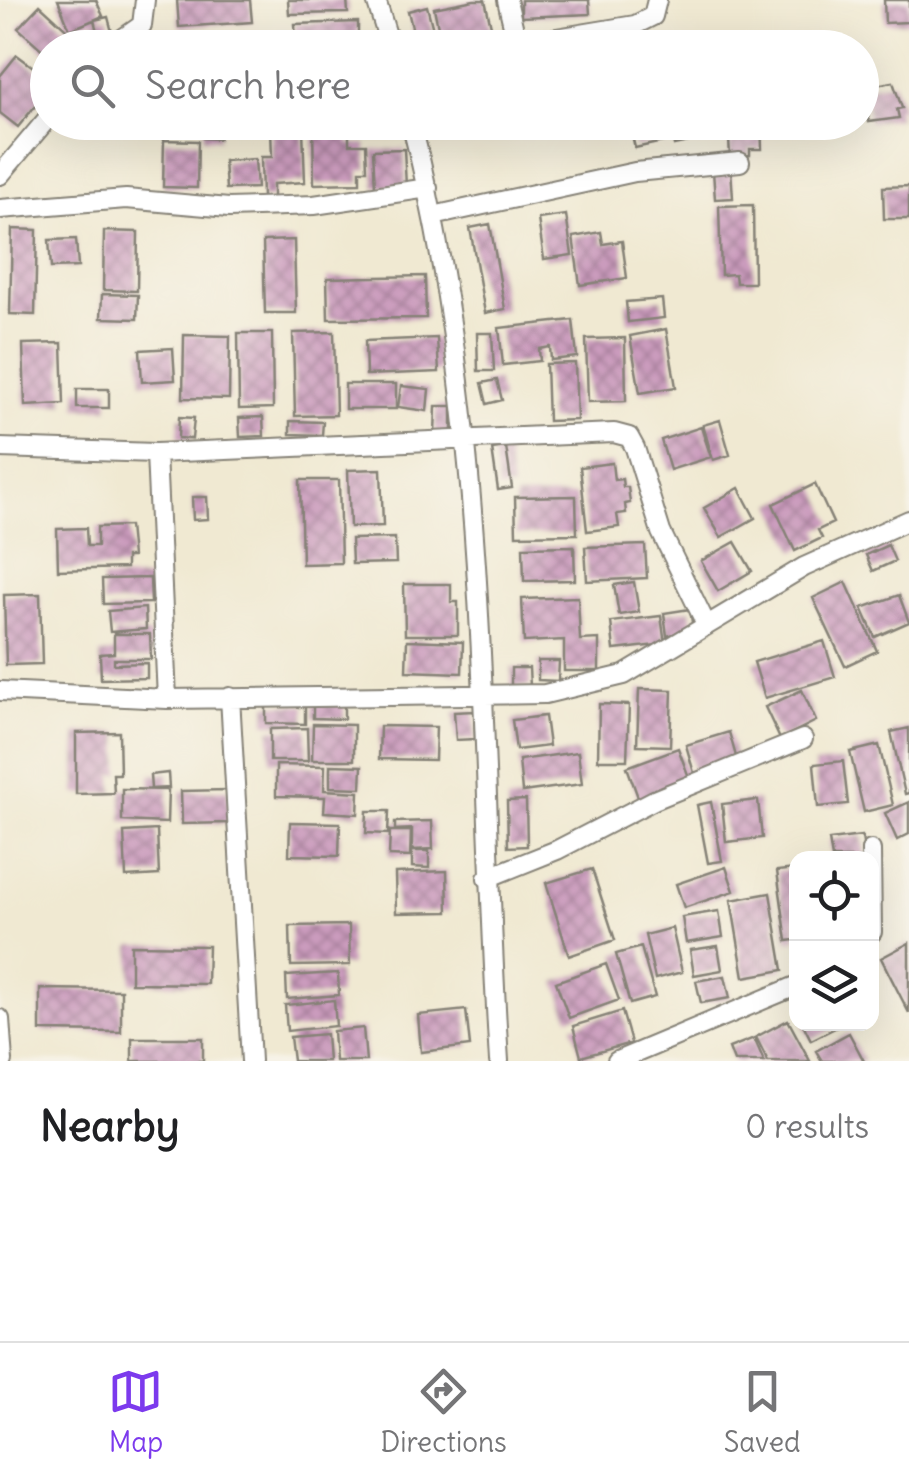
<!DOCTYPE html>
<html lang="en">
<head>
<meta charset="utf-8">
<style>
	:root { --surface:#fff; --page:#f2f2f2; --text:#202124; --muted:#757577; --line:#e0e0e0; --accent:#7c3aed }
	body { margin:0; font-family:Delius,sans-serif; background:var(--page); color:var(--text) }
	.controls { position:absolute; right:30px; bottom:30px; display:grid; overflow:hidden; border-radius:20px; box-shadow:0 10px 40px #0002 }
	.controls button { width:90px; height:90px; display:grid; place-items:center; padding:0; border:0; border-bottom:2px solid var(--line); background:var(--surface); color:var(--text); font:50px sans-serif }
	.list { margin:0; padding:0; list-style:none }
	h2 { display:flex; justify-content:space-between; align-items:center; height:130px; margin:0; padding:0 40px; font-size:42px }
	h2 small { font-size:32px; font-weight:400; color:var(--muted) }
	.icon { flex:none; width:55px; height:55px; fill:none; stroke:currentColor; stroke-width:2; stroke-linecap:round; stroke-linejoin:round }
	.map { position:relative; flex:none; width:909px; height:1061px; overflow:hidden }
	.search { position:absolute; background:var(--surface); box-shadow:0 10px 40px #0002; left:30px; right:30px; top:30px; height:110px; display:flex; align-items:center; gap:25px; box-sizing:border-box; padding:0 35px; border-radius:55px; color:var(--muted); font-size:38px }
	.sheet { height:280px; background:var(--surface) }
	nav { display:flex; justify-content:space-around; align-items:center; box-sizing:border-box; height:140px; border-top:2px solid var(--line); background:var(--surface); font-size:28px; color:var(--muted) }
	nav a { display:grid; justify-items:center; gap:5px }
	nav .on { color:var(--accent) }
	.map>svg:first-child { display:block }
</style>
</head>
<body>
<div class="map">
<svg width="909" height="1061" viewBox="0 0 909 1061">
	<defs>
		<pattern id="building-cross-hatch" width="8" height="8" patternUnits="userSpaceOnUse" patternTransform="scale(2.5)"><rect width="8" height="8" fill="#cb9bbd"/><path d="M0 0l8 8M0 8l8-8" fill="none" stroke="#a47e99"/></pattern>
	</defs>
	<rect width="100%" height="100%" fill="#f7f3e8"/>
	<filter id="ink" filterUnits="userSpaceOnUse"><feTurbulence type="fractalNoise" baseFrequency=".01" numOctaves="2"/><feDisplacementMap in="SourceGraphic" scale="20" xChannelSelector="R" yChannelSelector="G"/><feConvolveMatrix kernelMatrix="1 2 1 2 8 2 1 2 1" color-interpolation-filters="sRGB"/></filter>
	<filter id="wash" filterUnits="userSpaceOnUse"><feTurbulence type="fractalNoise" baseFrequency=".0048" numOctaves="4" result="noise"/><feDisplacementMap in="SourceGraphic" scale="40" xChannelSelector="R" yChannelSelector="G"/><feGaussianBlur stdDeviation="2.25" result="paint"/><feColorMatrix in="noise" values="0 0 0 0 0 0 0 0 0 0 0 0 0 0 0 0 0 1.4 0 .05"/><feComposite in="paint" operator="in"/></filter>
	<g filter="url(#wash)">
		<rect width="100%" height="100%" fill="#f0e9d2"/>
		<g id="blocks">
			<path fill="url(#building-cross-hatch)" d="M58,0H96L103,16L70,30Z
				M177,0H250L252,22L179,27Z
				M288,0H347L348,13L289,14Z
				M474,0H485L492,31L441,41L434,8Z
				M521,0H589L590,14L521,17Z
				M884,0H909V22L885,23Z
				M40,5L74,36L64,48H48V55L18,28Z
				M427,6L437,46L417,48L408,11Z
				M108,17L113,36L99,39L94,20Z
				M358,22V48H296L295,24Z
				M253,38L254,48H209L208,41Z
				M17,55L48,78V90L18,127L0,113V76Z
				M893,82L902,108L897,109L899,118L869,122L864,87Z
				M204,122H220L219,139L203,138Z
				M349,122V144H366L367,170H360V183L314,184L313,123Z
				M629,122H663L667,141L635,148Z
				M669,122H703L706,138L674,145Z
				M728,122H761L762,149H750V155L730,156Z
				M303,129L305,182L273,184V198H262L261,157H272L271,130Z
				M164,140L198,141L197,188L163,187Z
				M404,149L406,186L375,188L373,150Z
				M255,159L257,188L226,189L224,161Z
				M731,169L733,198L715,199L713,171Z
				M909,186V219H884L883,187Z
				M753,205L754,283H736L735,274L721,275L719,206Z
				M566,215L572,255L544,259L538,219Z
				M490,224L505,309L485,313L470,228Z
				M12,229L37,230L35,315L10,314Z
				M104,231L138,232L137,291L103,290Z
				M601,232L603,244L622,241L627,278L580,285L573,237Z
				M76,239L78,267L51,268L49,240Z
				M294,240L296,313H265L263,241Z
				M425,276L426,318L328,319L327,278Z
				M102,294L138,295L137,319L101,318Z
				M662,299L664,318L628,322L626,302Z
				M573,320L577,357L551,360L550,347L539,349L540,361L503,365L499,328Z
				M666,329L676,387L640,393L630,336Z
				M334,332L336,415L295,416L293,333Z
				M238,333H272L273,408L239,409Z
				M477,333H492L494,371H478Z
				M184,335L230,336L229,399L183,398Z
				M437,338L439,372L366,375L365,341Z
				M625,338L626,401L588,402L586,339Z
				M62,343L64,404L25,406L23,344Z
				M173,348L175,380L142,382L140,350Z
				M575,363L577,420L548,421L546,364Z
				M497,380L502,400L487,404L482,383Z
				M345,384H396V409H345Z
				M401,386L429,389L427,411L398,407Z
				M77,389H109V408H77Z
				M436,406H452V434H435Z
				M179,417L194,418L192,439L178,438Z
				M263,417L264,436L240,437L239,418Z
				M720,420L730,455L713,460L703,425Z
				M290,421L323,422L322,435L290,434Z
				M701,427L711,457L670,470L661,440Z
				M506,447L512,488L498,490L492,449Z
				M612,463L614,480L622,479L623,487H628L630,503L625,504L626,513L617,514L619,527L587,531L580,467Z
				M381,469L383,526L350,527L348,470Z
				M300,480H339L341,563L302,564Z
				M815,484L833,523L818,530L822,538L795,551L773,504Z
				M739,488L755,518L721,537L704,508Z
				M576,496L577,534L516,535L515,497Z
				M192,497H207L208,519L193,520Z
				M129,526L132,557H126V568L58,570L57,529L86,528L87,546H97V527Z
				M395,538L396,563L352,564L351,539Z
				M735,542L752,571L718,591L701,561Z
				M645,545L647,578L587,581L585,547Z
				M888,545L895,561L873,571L866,555Z
				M574,546L575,580L524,581L523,547Z
				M150,578L151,603L103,604L102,579Z
				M634,582L639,612L619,615L614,585Z
				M846,582L877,651L845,666L813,598Z
				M404,584H451V602H458V635H405Z
				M40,594L42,664L6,665L4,595Z
				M899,595L909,622L875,637L862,608Z
				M578,597L580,640L599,639V671H564V640L524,642L522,599Z
				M145,608L146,629L110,632L108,611Z
				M690,609L693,629L667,636L664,613Z
				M661,616L665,644L614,650L611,622Z
				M114,634H150L151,659H114V664L147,663V678L101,679L100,654L114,653Z
				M407,640L463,642L462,673L406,671Z
				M824,641L835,677L765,698L754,662Z
				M538,661H559L558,681L538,680Z
				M511,668H529L530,686L511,687Z
				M639,689L672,690L670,746L637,745Z
				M802,690L816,721L780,739L765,707Z
				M266,704L305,705V724L266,723Z
				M313,704L344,705V719L313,718Z
				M599,704L629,705L627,760H598Z
				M474,711L475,739L456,740L454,712Z
				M545,716L549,746L516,750L512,720Z
				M313,724L354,725V760H312Z
				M380,726L436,727L435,760L379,759Z
				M307,728L308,761H270V729Z
				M909,728V793L905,794L891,732Z
				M119,732L120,774H113L114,793L76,794V733Z
				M729,732L737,760L694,773L686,745Z
				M879,745L893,805L864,812L850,752Z
				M678,748L690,780L639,800L627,767Z
				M578,752L582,784L522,792L519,760Z
				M843,761L848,804L818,807L814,764Z
				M276,765L325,766L324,790L359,792L358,814L324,812L325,797L276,796Z
				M330,765L362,766L361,788L330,787Z
				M168,773L169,788L151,789L150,775Z
				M122,789L168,790L167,823L122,821Z
				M228,790L229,823L182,824L181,791Z
				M526,800L527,846L508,847L507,801Z
				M758,800L762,838L726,842L722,804Z
				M711,802L722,861L708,863L697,805Z
				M909,802V834L897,840L885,813Z
				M367,811H389L388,834L366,833Z
				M432,821L433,849L412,850V829L395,830V822Z
				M290,822L340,823L339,856L289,855Z
				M157,830L159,875L126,877L124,832Z
				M390,831H411L410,857L389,856Z
				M862,836L865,858H832L829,840Z
				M412,851H429V868L412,867Z
				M726,867L734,891L684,908L676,884Z
				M592,869L615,940L569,956L546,883Z
				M796,869V940L787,941L777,871Z
				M447,871L448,912L396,913L395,873Z
				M770,893L783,970L744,977L731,900Z
				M719,911L723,937L686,943L682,917Z
				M349,925L350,965L291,966L290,926Z
				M672,928L682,972L655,979L645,935Z
				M909,943V1013L881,958Z
				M131,945L208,946L207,984L131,983Z
				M718,946L722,970L694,975L690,950Z
				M641,947L655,997L630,1004L616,954Z
				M606,964L619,1000L569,1018L556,982Z
				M338,973L339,995L287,999L286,976Z
				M725,976L730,998L701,1003L696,981Z
				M40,989L121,990V1032L40,1031Z
				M334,1000L336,1026L287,1031L285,1005Z
				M466,1010L470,1046L421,1052L418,1015Z
				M622,1011L631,1043L581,1057L573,1026Z
				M788,1020L810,1061H768L756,1037Z
				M803,1024H843L811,1040Z
				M363,1028L366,1061H335L333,1031Z
				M849,1033L864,1061H822L816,1051Z
				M326,1034L328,1061H293L290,1037Z
				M132,1038H203V1061H132Z
				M754,1038L764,1061H734L729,1048Z"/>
		</g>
	</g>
	<g filter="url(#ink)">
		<use href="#blocks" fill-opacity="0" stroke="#868277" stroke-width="2.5"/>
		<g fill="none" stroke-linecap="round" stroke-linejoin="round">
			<g stroke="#868277" stroke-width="22">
				<path id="street" d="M376,0L391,48
					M507,0L517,43
					M109,48L142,25L145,0
					M496,48L635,25L653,16L657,0
					M411,122C491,433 479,744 499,1061
					M0,175L48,118
					M0,209L126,199L229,208L314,205L428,188
					M433,216L635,172L740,162
					M0,448L156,453L614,433L629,437L635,448L661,532L706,624
					M156,453L167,699
					M0,691L167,699L545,694L624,675L804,567L909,520
					M230,697L251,1061
					M871,850L872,932
					M487,878L557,850L654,800L803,739
					M0,1019L3,1061
					M617,1061L796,986"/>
			</g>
			<use href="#street" stroke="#fff" stroke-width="18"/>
		</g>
	</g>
</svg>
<div class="controls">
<button><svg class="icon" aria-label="locate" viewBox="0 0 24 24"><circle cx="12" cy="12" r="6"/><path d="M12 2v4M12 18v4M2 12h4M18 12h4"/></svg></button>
<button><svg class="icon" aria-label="layers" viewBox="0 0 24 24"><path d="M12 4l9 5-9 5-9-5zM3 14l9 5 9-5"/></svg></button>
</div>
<div class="search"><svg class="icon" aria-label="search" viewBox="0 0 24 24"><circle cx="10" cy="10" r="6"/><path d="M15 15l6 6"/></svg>Search here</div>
</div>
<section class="sheet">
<h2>Nearby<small>0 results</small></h2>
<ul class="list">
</ul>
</section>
<nav>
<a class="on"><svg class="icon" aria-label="map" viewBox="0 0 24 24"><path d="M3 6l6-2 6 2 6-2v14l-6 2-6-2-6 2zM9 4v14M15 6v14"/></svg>Map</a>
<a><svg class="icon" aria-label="directions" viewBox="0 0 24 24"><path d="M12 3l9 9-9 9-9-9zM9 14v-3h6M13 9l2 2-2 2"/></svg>Directions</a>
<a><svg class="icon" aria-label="saved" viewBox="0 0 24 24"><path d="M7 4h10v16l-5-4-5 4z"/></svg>Saved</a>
</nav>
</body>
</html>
